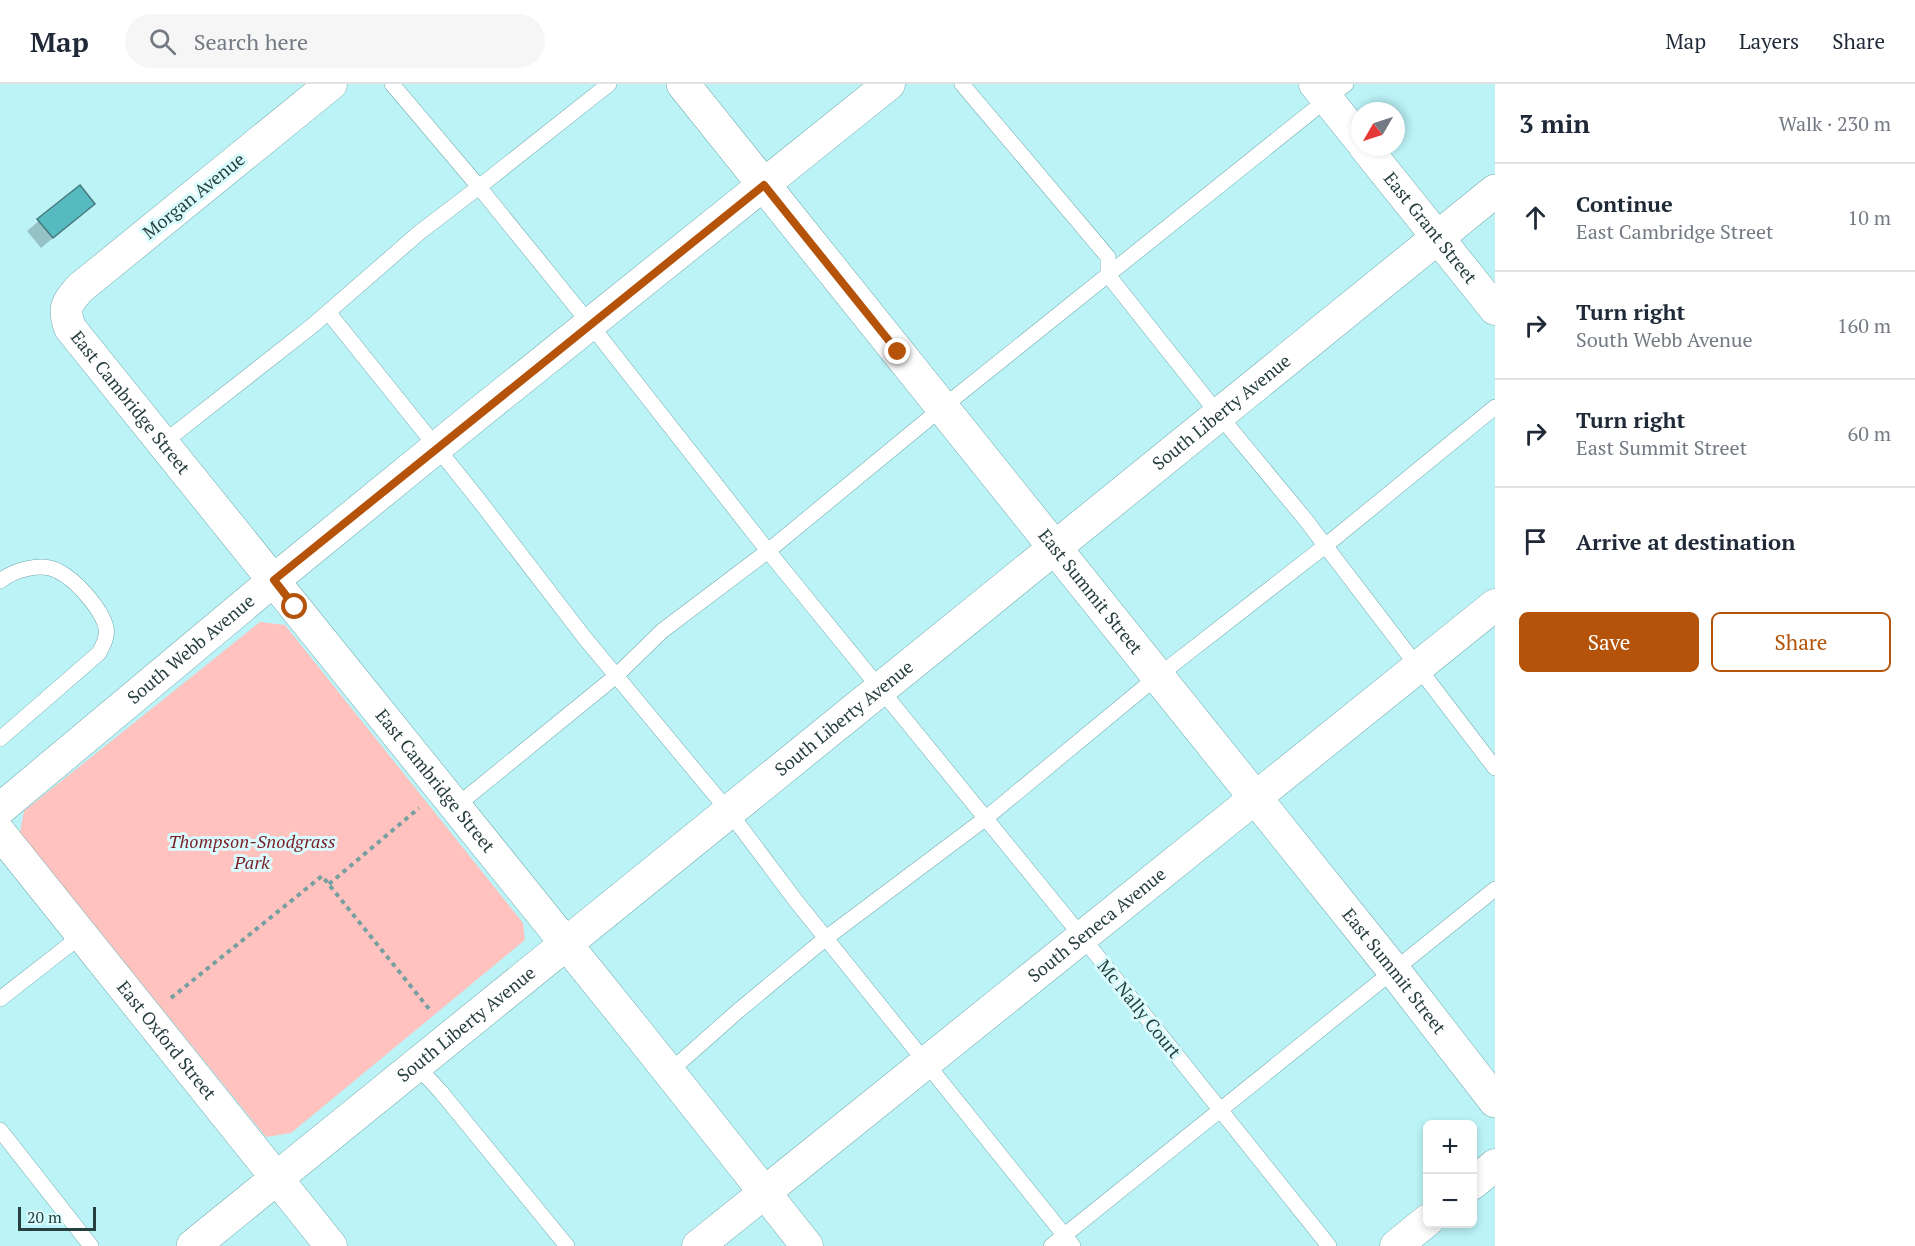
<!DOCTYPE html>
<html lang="en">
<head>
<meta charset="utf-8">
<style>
	:root { --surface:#fff; --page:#f6f6f7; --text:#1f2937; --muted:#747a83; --line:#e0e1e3; --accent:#b45309 }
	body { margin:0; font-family:"PT Serif",serif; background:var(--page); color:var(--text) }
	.controls { position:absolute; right:18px; bottom:18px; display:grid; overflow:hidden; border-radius:9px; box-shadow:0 3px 9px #0003 }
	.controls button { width:54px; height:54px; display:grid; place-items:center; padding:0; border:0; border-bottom:2px solid var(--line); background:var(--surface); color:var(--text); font:30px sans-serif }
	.compass { position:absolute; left:1351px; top:18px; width:54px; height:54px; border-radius:50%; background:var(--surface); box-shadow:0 3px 9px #0003; rotate:231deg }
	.scale { position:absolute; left:18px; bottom:15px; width:78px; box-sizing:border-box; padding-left:6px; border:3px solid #283f40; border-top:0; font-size:16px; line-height:21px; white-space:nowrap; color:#283f40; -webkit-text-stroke:4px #dbfcfe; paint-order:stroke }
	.stop { position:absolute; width:18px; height:18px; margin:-14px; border:4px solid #b45309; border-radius:50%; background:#fff }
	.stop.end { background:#b45309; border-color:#fff; box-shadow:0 2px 6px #0008 }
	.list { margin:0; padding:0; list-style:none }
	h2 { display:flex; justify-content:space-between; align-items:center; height:78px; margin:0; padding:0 24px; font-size:26px }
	h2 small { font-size:20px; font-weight:400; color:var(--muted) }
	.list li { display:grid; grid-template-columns:39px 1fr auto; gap:18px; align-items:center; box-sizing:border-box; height:108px; padding:0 24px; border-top:2px solid var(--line) }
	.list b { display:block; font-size:22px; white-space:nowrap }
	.list p { margin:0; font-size:20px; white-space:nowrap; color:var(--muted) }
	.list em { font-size:20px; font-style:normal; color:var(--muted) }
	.actions { display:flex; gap:12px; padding:18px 24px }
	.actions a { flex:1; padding:14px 0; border:2px solid var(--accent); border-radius:9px; text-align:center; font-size:21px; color:var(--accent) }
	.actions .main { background:var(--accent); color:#fff }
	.icon { flex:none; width:33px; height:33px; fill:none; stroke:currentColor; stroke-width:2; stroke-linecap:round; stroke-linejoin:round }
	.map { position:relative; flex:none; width:1495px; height:1162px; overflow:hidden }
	header { display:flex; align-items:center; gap:36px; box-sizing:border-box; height:84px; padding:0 30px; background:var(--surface); border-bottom:2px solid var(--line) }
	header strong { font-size:28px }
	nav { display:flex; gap:33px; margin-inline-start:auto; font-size:21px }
	.search { width:420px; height:54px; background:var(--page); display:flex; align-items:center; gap:15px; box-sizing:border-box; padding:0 21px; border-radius:33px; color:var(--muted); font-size:22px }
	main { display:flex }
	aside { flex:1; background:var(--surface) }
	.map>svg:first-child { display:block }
</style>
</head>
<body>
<header>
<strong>Map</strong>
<div class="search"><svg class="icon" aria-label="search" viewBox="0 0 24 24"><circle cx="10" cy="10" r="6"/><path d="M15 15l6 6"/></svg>Search here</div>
<nav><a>Map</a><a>Layers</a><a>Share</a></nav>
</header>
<main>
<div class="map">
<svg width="1495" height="1162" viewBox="0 0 1495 1162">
	<rect width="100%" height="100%" fill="#bbf3f7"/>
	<path fill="#ffc2bf" d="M260,538L285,541L523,839L525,856L291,1049L266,1053L20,749L24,727Z"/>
	<path fill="#0003" d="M79,103L82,130L41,164L27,147Z"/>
	<path fill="#57bac1" stroke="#457a7e" stroke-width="1.5" d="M80,101L95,120L53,154L37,135Z"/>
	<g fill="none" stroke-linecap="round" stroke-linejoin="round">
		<g stroke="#74aaae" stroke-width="16">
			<path id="service" d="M392,0L479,103L609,0
				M962,0L1108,173V191L1219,331L1305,435L1495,684
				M328,228L478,415L584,553L730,729L796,817L1073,1162
				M163,359L312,242L420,148L479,103L590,240L768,467L1083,854L1329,1162
				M0,497C14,486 41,478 58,487C75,495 101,524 106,543C108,553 103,561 99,569L0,655
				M455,723L616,592L662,547L768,467L943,323L1346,0
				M0,915L82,851
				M415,980L441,1008L567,1162
				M669,988L738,927L826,854L986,734L1158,592L1325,462L1495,323
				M0,1046L91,1162
				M1051,1162L1495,805"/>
		</g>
		<g stroke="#74aaae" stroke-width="33">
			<g id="minor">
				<path id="s1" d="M331,0L80,204C66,220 63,224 70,244L642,954L807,1162"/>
				<path d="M1315,0L1360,56"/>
				<path id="s2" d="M1365,63L1495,225"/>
				<path id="s3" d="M0,725L274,496L469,337L889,0"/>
				<path id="s4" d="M0,749L331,1162"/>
				<path d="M1472,1100L1495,1081"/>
				<path id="s5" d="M698,1162L1495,521"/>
				<path d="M1396,1162L1428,1136"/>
			</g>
		</g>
		<g stroke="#74aaae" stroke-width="34">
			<g id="tertiary">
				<path id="s6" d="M683,0L1399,893L1495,1017"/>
				<path id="s7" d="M193,1162L1495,107"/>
			</g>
		</g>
		<path stroke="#769fa1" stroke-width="4" stroke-dasharray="4.5 4.5" stroke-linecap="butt" d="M329,800L419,724
			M171,914L322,792L430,926"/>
		<use href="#service" stroke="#fff" stroke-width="15"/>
		<use href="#minor" stroke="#fff" stroke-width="32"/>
		<use href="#tertiary" stroke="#fff" stroke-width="33"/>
	</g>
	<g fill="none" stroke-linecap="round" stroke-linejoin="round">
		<path stroke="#b45309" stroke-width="8" d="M295,523L274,496L764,101L898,268"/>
	</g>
	<g text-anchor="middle" stroke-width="6" stroke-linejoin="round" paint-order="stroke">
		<g font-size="18" fill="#283f40" stroke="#dbfcfe">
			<text transform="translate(194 112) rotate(-39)" y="6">Morgan Avenue</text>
			<text dy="6" stroke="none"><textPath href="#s2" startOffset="104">East Grant Street</textPath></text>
			<text dy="6" stroke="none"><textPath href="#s1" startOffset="464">East Cambridge Street</textPath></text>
			<text dy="6" stroke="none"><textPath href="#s7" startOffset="1324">South Liberty Avenue</textPath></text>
			<text dy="6" stroke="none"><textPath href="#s6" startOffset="651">East Summit Street</textPath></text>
			<text dy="6" stroke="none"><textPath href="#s3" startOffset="249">South Webb Avenue</textPath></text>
			<text dy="6" stroke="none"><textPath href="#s7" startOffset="838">South Liberty Avenue</textPath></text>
			<text dy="6" stroke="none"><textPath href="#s1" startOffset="950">East Cambridge Street</textPath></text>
			<text dy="6" stroke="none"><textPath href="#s5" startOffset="512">South Seneca Avenue</textPath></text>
			<text dy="6" stroke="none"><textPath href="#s6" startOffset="1137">East Summit Street</textPath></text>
			<text transform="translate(1139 925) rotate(51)" y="6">Mc Nally Court</text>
			<text dy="6" stroke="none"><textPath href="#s7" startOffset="352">South Liberty Avenue</textPath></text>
			<text dy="6" stroke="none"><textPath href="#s4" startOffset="266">East Oxford Street</textPath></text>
		</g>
		<g font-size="18" font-style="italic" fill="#781f25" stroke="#dbfcfe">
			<text x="252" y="764">Thompson-Snodgrass<tspan x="252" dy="21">Park</tspan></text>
		</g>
	</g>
</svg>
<div class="controls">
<button>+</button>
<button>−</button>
</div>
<svg class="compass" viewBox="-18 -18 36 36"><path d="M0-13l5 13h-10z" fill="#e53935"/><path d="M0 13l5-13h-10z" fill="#747a83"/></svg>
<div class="scale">20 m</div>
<div class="stop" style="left:295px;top:523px"></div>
<div class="stop end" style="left:898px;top:268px"></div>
</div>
<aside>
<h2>3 min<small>Walk · 230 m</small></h2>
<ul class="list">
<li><svg class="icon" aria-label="ahead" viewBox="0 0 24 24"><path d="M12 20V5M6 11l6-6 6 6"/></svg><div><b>Continue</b><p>East Cambridge Street</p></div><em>10 m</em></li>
<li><svg class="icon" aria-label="right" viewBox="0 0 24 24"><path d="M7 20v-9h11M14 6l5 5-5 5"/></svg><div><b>Turn right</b><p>South Webb Avenue</p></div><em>160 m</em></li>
<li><svg class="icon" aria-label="right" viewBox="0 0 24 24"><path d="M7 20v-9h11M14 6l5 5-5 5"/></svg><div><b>Turn right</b><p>East Summit Street</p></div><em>60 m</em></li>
<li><svg class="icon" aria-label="arrive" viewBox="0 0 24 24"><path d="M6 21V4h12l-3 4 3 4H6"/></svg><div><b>Arrive at destination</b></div></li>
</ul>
<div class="actions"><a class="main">Save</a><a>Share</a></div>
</aside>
</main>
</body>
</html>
